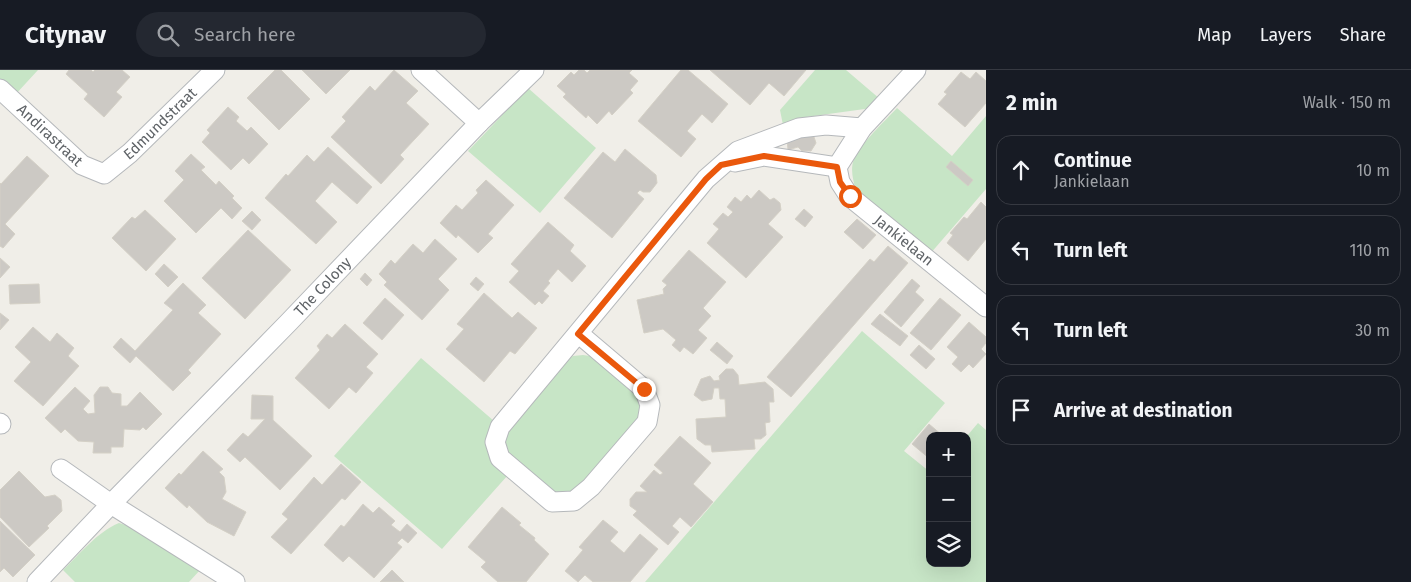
<!DOCTYPE html>
<html lang="en">
<head>
<meta charset="utf-8">
<style>
	:root { --surface:#171b24; --page:#242831; --text:#f1f3f6; --muted:#9ea1a6; --line:#363941 }
	body { margin:0; font-family:"Fira Sans",sans-serif; background:var(--page); color:var(--text) }
	.controls { position:absolute; right:15px; bottom:15px; display:grid; overflow:hidden; border-radius:10px; box-shadow:0 5px 20px #0002 }
	.controls button { width:45px; height:45px; display:grid; place-items:center; padding:0; border:0; border-bottom:1px solid var(--line); background:var(--surface); color:var(--text); font:25px sans-serif }
	.stop { position:absolute; width:15px; height:15px; margin:-11px; border:4px solid #ea580c; border-radius:50%; background:#fff }
	.stop.end { background:#ea580c; border-color:#fff; box-shadow:0 1px 5px #0008 }
	.list { margin:0; padding:0; list-style:none }
	h2 { display:flex; justify-content:space-between; align-items:center; height:65px; margin:0; padding:0 20px; font-size:21px }
	h2 small { font-size:16px; font-weight:400; color:var(--muted) }
	.list li { display:grid; grid-template-columns:32px 1fr auto; gap:15px; align-items:center; box-sizing:border-box; height:70px; margin:0 10px 10px; padding:0 10px; border:1px solid var(--line); border-radius:15px }
	.list b { display:block; font-size:19px; white-space:nowrap }
	.list p { margin:0; font-size:16px; white-space:nowrap; color:var(--muted) }
	.list em { font-size:16px; font-style:normal; color:var(--muted) }
	.icon { flex:none; width:28px; height:28px; fill:none; stroke:currentColor; stroke-width:2; stroke-linecap:round; stroke-linejoin:round }
	.map { position:relative; flex:none; width:986px; height:512px; overflow:hidden }
	header { display:flex; align-items:center; gap:30px; box-sizing:border-box; height:70px; padding:0 25px; background:var(--surface); border-bottom:1px solid var(--line) }
	header strong { font-size:24px }
	nav { display:flex; gap:28px; margin-inline-start:auto; font-size:18px }
	.search { width:350px; height:45px; background:var(--page); display:flex; align-items:center; gap:12px; box-sizing:border-box; padding:0 18px; border-radius:28px; color:var(--muted); font-size:19px }
	main { display:flex }
	aside { flex:1; background:var(--surface) }
	.map>svg:first-child { display:block }
</style>
</head>
<body>
<header>
<strong>Citynav</strong>
<div class="search"><svg class="icon" aria-label="search" viewBox="0 0 24 24"><circle cx="10" cy="10" r="6"/><path d="M15 15l6 6"/></svg>Search here</div>
<nav><a>Map</a><a>Layers</a><a>Share</a></nav>
</header>
<main>
<div class="map">
<svg width="986" height="512" viewBox="0 0 986 512">
	<rect width="100%" height="100%" fill="#f0eee8"/>
	<path fill="#c7e5c6" d="M0,0H38L15,25L0,11Z
		M815,0H846L880,29L872,38L799,48L783,55L780,40Z
		M528,18L596,78L540,143L468,81Z
		M897,38L952,86L986,46V119L930,184L856,120C853,110 850,99 854,89C861,73 884,52 897,38Z
		M862,261L945,333L904,381L930,402V493H967V366L978,353L986,360V512H645Z
		M583,285L590,286L637,326C640,335 641,342 638,351L576,422L569,424L552,422L505,380V364L566,291L573,286Z
		M421,288L494,351L508,405L442,479L334,386Z
		M119,453L132,457L201,499L189,512H75L63,500C80,484 97,462 119,453Z"/>
	<path fill="#ccc9c4" stroke="#d4d0c6" d="M69,0H91L93,2L95,0H122L130,7L116,22L122,27L104,47L84,29L88,24L66,4Z
		M275,0H281L310,29L279,60L247,28Z
		M302,0H350L326,24Z
		M394,0L418,21L406,33L429,54L400,85L404,89L381,114L331,67L346,51L342,47L370,16L375,21Z
		M579,0H584L587,3L590,0H632L629,3L638,11L630,20L633,23L612,45L609,41L597,54L588,45L586,48L563,27L566,24L557,16L571,2L574,5Z
		M681,0H688L728,34L712,53L702,44L687,61L696,69L681,87L638,51Z
		M710,0H806L784,26L769,13L750,35Z
		M961,2L970,9L976,2L986,11V33L965,57L938,34L947,24L944,22Z
		M228,37L239,47L236,51L247,61L251,57L268,74L249,94L243,88L231,100L202,72L210,63L207,60Z
		M813,64L816,73L811,81H802L798,77L788,80L787,68Z
		M328,77L372,117L357,134L332,112L315,131L337,152L316,174L265,128L286,104L288,106L307,85L314,92Z
		M625,79L656,105L657,113L650,122H643L640,120L637,123L644,129L612,168L564,128L603,82L615,92Z
		M191,84L205,97L201,100L216,115L219,111L234,126L232,128L242,138L232,149L221,138L196,163L164,131L184,110L175,101Z
		M27,86L49,106L5,154L15,164L3,178L0,176V113L1,114Z
		M951,91L973,110L968,116L946,97Z
		M486,110L514,135L488,164L493,168L478,183L458,165L456,168L440,153L456,135L462,140L478,123L476,120Z
		M759,120L770,130L774,128L780,133L781,140L768,154L783,167L746,208L707,173L719,159L713,154L723,143L728,147L733,142L727,137L735,127L741,132L747,125L751,129Z
		M981,132L986,137V169L968,191L947,173L953,165L950,163L964,147L967,149Z
		M804,139L813,147L805,157L795,149Z
		M145,140L176,169L146,201L112,168L132,147L135,149Z
		M252,141L261,150L252,160L242,151Z
		M857,149L876,165L863,179L844,162Z
		M548,152L574,175L570,181L586,196L572,212L558,199L548,211L550,213L543,221L549,226L542,234L539,231L535,235L509,212L519,201L511,194Z
		M248,160L291,200L245,249L202,208Z
		M435,169L457,189L438,209L449,220L422,250L384,215L387,212L379,204L391,190L395,194L413,174L423,183Z
		M888,176L908,193L791,327L767,307L870,189L874,192Z
		M689,180L726,212L703,238L711,246L698,260L707,268L693,284L684,277L680,282L672,275L676,270L663,259L644,263L637,230L664,224L663,219L667,215L662,211Z
		M0,188L10,197L0,208Z
		M164,194L178,207L168,217L155,204Z
		M365,203L372,210L367,216L360,209Z
		M476,207L484,214L478,221L470,214Z
		M912,209L920,216L915,222L924,230L901,257L884,242Z
		M183,213L206,235L198,243L221,264L188,300L191,303L173,321L136,286L130,293L113,277L121,268L135,281L173,240L164,233Z
		M39,214L40,233L10,234L9,215Z
		M484,223L512,248L518,242L537,258L515,284L510,281L484,312L446,279L464,259L457,254Z
		M385,228L404,245L382,270L363,253Z
		M940,228L961,245L931,280L910,263Z
		M0,243L9,250L0,260Z
		M880,244L908,266L900,276L871,254Z
		M969,252L986,267V273L981,279L986,284L973,298L969,294L961,302L952,294L958,287L947,277Z
		M345,254L378,284L366,297L373,303L356,323L349,317L329,339L295,308L320,280L317,276L327,264L332,268Z
		M33,257L50,272L57,263L74,278L68,286L79,296L43,336L14,311L31,292L15,277Z
		M717,272L733,286L727,294L710,280Z
		M919,275L935,289L926,299L910,285Z
		M726,299H733L738,305L739,315L765,312L773,319L774,332H769L770,352L765,353L766,365L761,369H754L755,379L712,382L711,375H705L697,369L696,349L726,347L725,329H720L719,318H714L712,329L702,331L694,325L701,309L710,306L714,311L720,310L719,306Z
		M75,317L90,331L83,339L88,344L95,343L94,325L100,317H108L112,323L121,324V336H127L140,322L162,344L146,360L143,357L140,360L124,359L123,377H111V383H93L94,372L78,371L65,359L61,363L45,348Z
		M252,325L273,326V350L312,386L280,420L245,387L240,392L227,380L243,363L248,367L265,349H251Z
		M929,354L943,366H930V389L912,374Z
		M680,366L711,393L693,414L713,432L691,457L680,447L672,456L679,462L668,475L633,445L637,441L630,436V429L636,422H647L640,416L654,400L660,405L663,403L654,395Z
		M203,381L223,399L219,402L224,407L226,422L222,429L246,442L234,466L207,452L189,435L187,438L165,418L179,403L181,405Z
		M341,394L361,412L345,430L342,428L291,484L271,467L288,449L282,444L314,407L322,415Z
		M19,401L45,427L55,425L61,430L62,441L47,456L49,458L29,477L0,447V420Z
		M363,434L373,443L379,437L395,451L391,455L400,462L407,454L417,463L408,473L402,468L397,473L402,477L374,508L349,486L343,492L324,475L341,455L344,457Z
		M502,437L521,453L519,455L535,468L534,470L549,484L526,512H498L481,497L486,492L468,477Z
		M603,450L618,462L610,471L624,483L640,464L658,479L630,512H593L585,505L578,512L565,501L583,480L579,477Z
		M0,451L35,485L13,507L4,498L0,502Z
		M392,500L404,512H380Z"/>
	<g fill="none" stroke-linecap="round" stroke-linejoin="round">
		<g stroke="#b5b8bb" stroke-width="21">
			<g id="street">
				<path d="M421,0L479,53"/>
				<path id="s1" d="M916,0L862,58L837,97L840,112L849,126L986,237"/>
				<path id="s2" d="M0,19L82,95L104,104L130,83L215,0"/>
				<path d="M735,92L764,86L837,97"/>
				<path d="M578,263L644,319L650,335L647,352L591,417L574,431L552,432L500,388L495,372L500,357L706,109L738,81L799,58L826,55L862,58"/>
				<path d="M0,353L1,354"/>
				<path d="M61,399L111,434L235,512"/>
				<path id="s3" d="M37,512L111,434L289,252L479,53L534,0"/>
			</g>
		</g>
		<use href="#street" stroke="#fff" stroke-width="19"/>
	</g>
	<g fill="none" stroke-linecap="round" stroke-linejoin="round">
		<path stroke="#ea580c" stroke-width="6" d="M644,319L578,264L706,109L721,95L764,86L837,97L840,112L850,126"/>
	</g>
	<g text-anchor="middle" stroke-width="4" stroke-linejoin="round" paint-order="stroke">
		<g font-size="15" fill="#5f6367" stroke="#fff">
			<text dy="5" stroke="none"><textPath href="#s2" startOffset="211">Edmundstraat</textPath></text>
			<text dy="5" stroke="none"><textPath href="#s2" startOffset="68">Andirastraat</textPath></text>
			<text dy="5" stroke="none"><textPath href="#s1" startOffset="228">Jankielaan</textPath></text>
			<text dy="5" stroke="none"><textPath href="#s3" startOffset="411">The Colony</textPath></text>
		</g>
	</g>
</svg>
<div class="controls">
<button>+</button>
<button>−</button>
<button><svg class="icon" aria-label="layers" viewBox="0 0 24 24"><path d="M12 4l9 5-9 5-9-5zM3 14l9 5 9-5"/></svg></button>
</div>
<div class="stop" style="left:850px;top:126px"></div>
<div class="stop end" style="left:644px;top:319px"></div>
</div>
<aside>
<h2>2 min<small>Walk · 150 m</small></h2>
<ul class="list">
<li><svg class="icon" aria-label="ahead" viewBox="0 0 24 24"><path d="M12 20V5M6 11l6-6 6 6"/></svg><div><b>Continue</b><p>Jankielaan</p></div><em>10 m</em></li>
<li><svg class="icon" aria-label="left" viewBox="0 0 24 24"><path d="M17 20v-9H6M10 6l-5 5 5 5"/></svg><div><b>Turn left</b></div><em>110 m</em></li>
<li><svg class="icon" aria-label="left" viewBox="0 0 24 24"><path d="M17 20v-9H6M10 6l-5 5 5 5"/></svg><div><b>Turn left</b></div><em>30 m</em></li>
<li><svg class="icon" aria-label="arrive" viewBox="0 0 24 24"><path d="M6 21V4h12l-3 4 3 4H6"/></svg><div><b>Arrive at destination</b></div></li>
</ul>
</aside>
</main>
</body>
</html>
